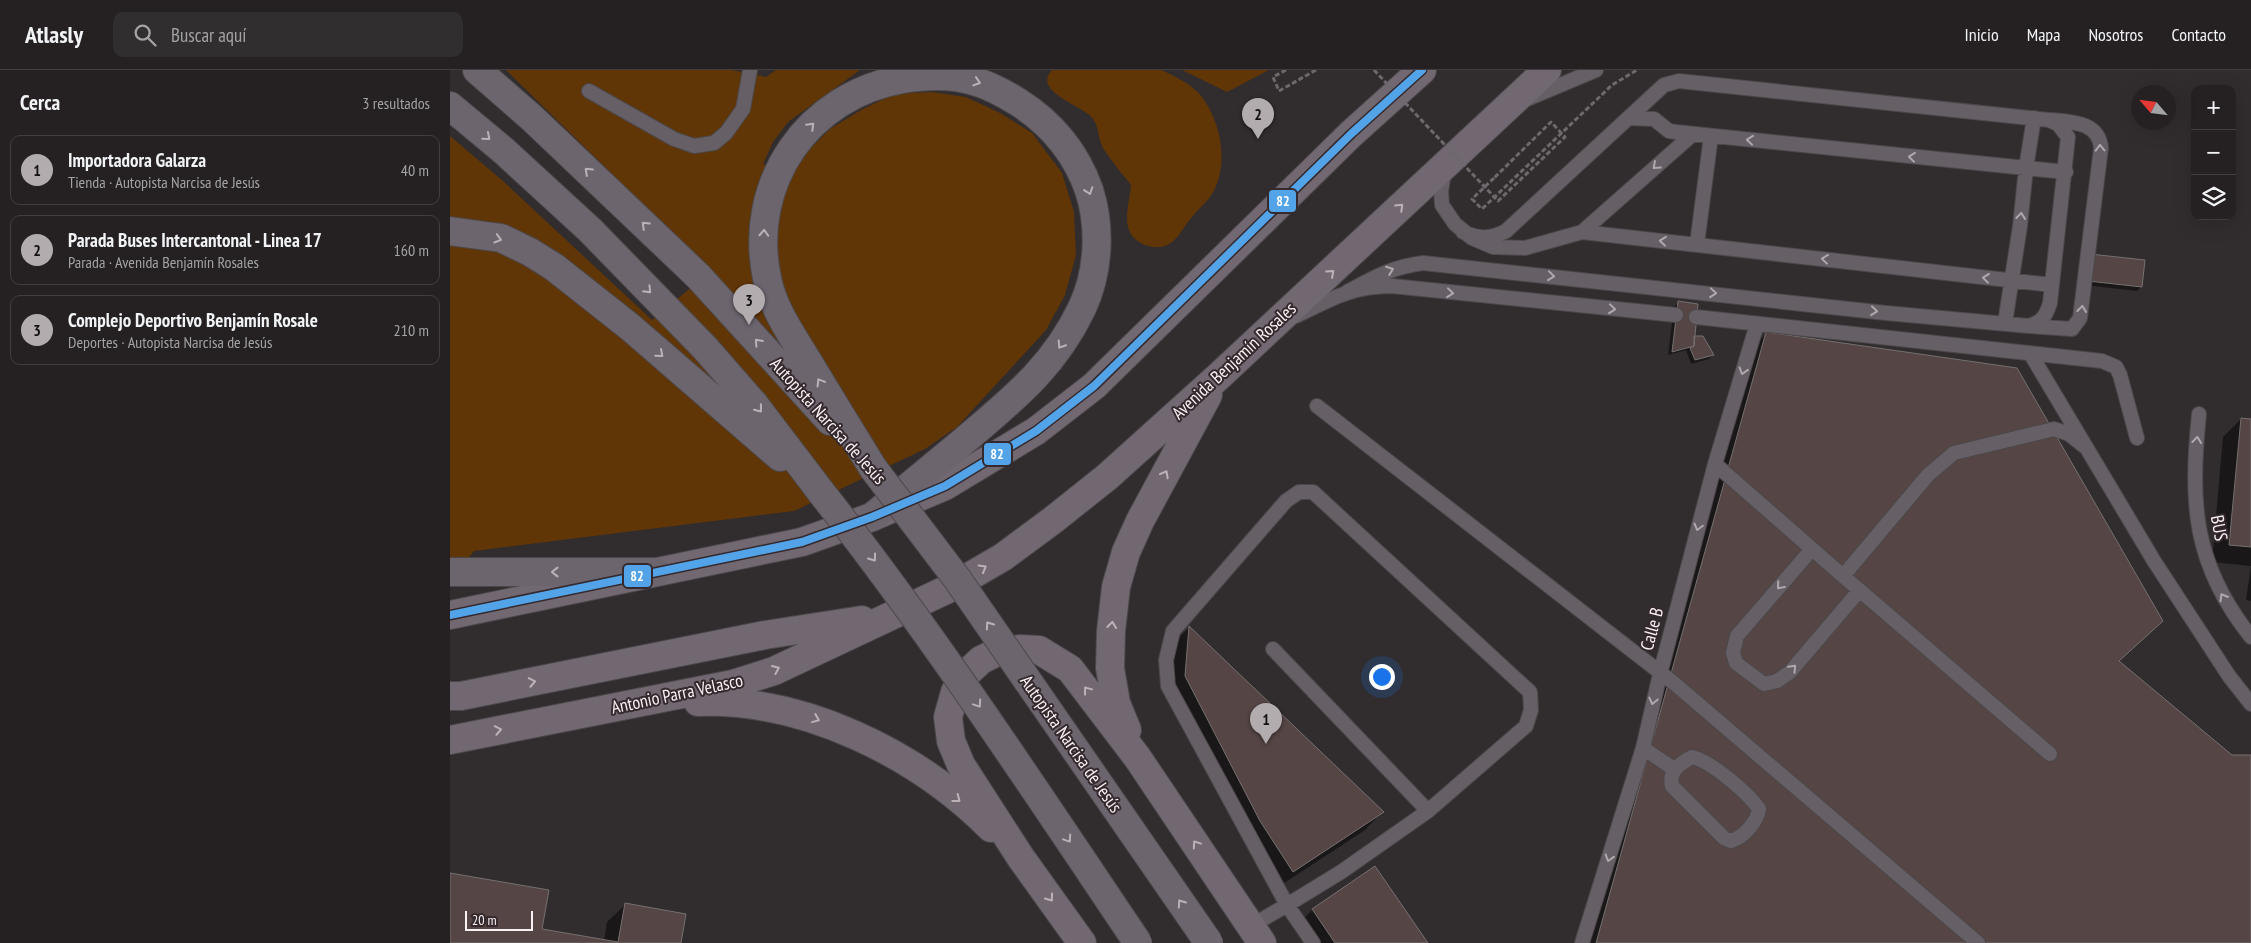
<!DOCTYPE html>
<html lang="es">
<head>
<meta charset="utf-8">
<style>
	:root { --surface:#252122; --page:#312e2f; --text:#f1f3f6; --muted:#a3a3a5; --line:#423e40; --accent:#b3acaf }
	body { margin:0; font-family:"PT Sans Narrow",sans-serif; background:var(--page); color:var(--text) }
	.controls { position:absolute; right:15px; top:15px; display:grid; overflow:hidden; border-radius:10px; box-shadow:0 5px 20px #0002 }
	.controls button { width:45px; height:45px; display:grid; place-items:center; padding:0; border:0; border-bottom:1px solid var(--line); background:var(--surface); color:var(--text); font:25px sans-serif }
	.compass { position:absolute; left:1681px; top:15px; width:45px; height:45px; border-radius:50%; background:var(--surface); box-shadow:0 5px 20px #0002; rotate:298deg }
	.scale { position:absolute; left:15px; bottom:12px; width:68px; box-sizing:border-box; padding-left:5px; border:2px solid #f9f1f4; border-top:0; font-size:14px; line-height:18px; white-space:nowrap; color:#f9f1f4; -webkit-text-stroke:4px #34292d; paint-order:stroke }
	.you { position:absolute; left:931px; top:606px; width:18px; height:18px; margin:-12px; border:4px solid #fff; border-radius:50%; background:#1a73e8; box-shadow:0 0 0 8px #1a73e833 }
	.badge { display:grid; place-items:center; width:32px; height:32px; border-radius:50%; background:var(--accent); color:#111; font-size:16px; font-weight:700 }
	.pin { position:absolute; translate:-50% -41px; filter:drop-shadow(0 1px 2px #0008) }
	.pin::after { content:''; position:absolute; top:26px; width:18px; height:15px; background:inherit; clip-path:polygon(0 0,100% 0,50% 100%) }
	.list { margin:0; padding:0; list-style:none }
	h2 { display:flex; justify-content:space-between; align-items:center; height:65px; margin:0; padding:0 20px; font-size:21px }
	h2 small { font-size:16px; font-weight:400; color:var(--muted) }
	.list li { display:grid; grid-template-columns:32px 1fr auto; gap:15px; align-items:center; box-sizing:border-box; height:70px; margin:0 10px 10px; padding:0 10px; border:1px solid var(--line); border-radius:10px }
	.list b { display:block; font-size:19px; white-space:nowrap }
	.list p { margin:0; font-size:16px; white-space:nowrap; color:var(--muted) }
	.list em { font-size:16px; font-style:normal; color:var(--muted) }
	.icon { flex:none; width:28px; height:28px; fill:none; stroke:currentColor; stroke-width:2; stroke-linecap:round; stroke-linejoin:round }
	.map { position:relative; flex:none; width:1801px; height:873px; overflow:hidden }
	header { display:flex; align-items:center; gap:30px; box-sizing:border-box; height:70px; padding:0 25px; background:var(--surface); border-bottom:1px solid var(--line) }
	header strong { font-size:24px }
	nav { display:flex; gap:28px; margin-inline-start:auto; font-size:18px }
	.search { width:350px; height:45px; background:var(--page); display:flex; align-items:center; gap:12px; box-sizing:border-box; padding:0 18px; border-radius:10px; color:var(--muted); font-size:19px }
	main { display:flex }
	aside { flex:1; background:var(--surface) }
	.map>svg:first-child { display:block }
</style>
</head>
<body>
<header>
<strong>Atlasly</strong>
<div class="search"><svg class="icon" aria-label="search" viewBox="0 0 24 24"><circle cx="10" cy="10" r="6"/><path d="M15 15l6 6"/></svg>Buscar aquí</div>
<nav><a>Inicio</a><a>Mapa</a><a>Nosotros</a><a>Contacto</a></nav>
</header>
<main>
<aside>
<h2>Cerca<small>3 resultados</small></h2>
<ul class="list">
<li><span class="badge">1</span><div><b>Importadora Galarza</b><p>Tienda · Autopista Narcisa de Jesús</p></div><em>40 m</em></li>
<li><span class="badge">2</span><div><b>Parada Buses Intercantonal - Linea 17</b><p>Parada · Avenida Benjamín Rosales</p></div><em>160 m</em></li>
<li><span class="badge">3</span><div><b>Complejo Deportivo Benjamín Rosale</b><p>Deportes · Autopista Narcisa de Jesús</p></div><em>210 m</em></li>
</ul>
</aside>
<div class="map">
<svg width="1801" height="873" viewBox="0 0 1801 873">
	<rect width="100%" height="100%" fill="#312c2e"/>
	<path fill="#613606" d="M56,0H282L316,7L326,0H410L338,52L323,72L313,94L342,106L358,81L380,59L411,40L444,24L482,22L516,27L550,43L582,63L612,103L624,142L626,185L615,225L596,260L507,357L475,379L344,441L24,481L0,512V66L53,111L202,250L261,201Z
		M602,0H711C725,6 742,14 752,27C772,54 780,98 760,127C755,134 747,140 742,147C733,156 729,170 717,175C704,181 684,174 679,160C674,148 680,128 681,115C672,103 661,91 653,78C648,69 649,56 643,49C635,36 581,22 602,0Z
		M732,0H819L777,22Z"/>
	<path fill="#0007" d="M1637,190L1691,217L1687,221L1634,215Z
		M1228,233L1243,267L1263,285L1259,289L1241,294L1236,280L1218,285L1224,237Z
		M1317,263L1668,592L1782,687L1801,686V873H1135L1299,281Z
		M1791,349L1801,350V531L1796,530L1801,496L1762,492L1773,367Z
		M739,558L932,742L915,760L825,819L793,769L718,624L721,575Z
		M925,797L976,873H855L845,858L862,840Z
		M0,804L90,860L154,871L157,852L175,835L230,873H0Z"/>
	<path fill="#554645" stroke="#757071" d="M1640,184L1695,190L1692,217L1638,211Z
		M1228,231L1248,234L1244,276L1222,282Z
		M1316,262L1567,298L1713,551L1669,591L1782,685H1801V873H1146Z
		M1244,266H1253L1264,285L1245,290L1240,278L1244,276Z
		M1791,348L1801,349V477L1779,475Z
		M739,556L934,742L843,802L810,751L735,606Z
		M925,796L978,873H885L862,839Z
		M0,803L99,820L92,859L168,872L175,833L236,844L231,873H0Z"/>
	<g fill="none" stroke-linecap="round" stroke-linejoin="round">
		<g stroke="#4c484a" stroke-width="16">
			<path id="lane" d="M139,21L224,69L244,76L264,73L276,63L293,39L300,0
				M1077,29L1146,0
				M1178,48L1204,49L1219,61L1226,62L1576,98L1570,156L1555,253
				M1584,48L1576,98L1616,102
				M997,100L993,109L991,121L992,135L1005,154L1022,168L1043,177L1075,178L1132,162L1243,64
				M1132,162L1602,215
				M1247,174L1261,66
				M897,222C925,207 942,197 973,193L1436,243L1579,256C1592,252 1596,246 1600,233L1618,67L1608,54L1599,50L1229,11L1214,15L1056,161C1041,169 1029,169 1013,162
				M846,246C881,229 902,216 942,216L1226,245
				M1246,247L1652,291L1666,297L1670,305L1687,368
				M1580,256L1622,259L1630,248L1651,78C1649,52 1622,52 1602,50
				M1580,283L1704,491L1779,606L1801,634
				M867,336L1225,614L1528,873
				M1749,344C1740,434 1743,494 1801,567
				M1265,394L1393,506L1478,405L1504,383L1604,359L1619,364L1634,376
				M849,422H863L1080,622L1081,640L1076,656L978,741L891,802L837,835L718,616L716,590L723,561L836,431Z
				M1362,479L1287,566L1283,583L1286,593L1314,614L1327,611L1340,602L1409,521
				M1393,506L1600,684
				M823,579L978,741
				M1193,678L1224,699
				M1242,687C1261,691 1299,724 1309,739C1307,752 1294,767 1281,771L1274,768L1222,716C1218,701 1231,693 1242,687Z
				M801,856L837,835L863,873
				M1132,873L1193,678L1210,604L1265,394L1307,254"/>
		</g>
		<g stroke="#4c484a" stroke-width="30">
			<path id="primary" d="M0,545L352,472L422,447L495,416L586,361L644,316L901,64L972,0
				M0,626H11L315,565L412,550
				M248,632C354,628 467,684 541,758
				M677,660L666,633L660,598L661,561L666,517L676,482L690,451L758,325
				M0,670L283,614L324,601L498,519L553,487L603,450L657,407L768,307L1097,0
				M632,873L571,788L511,695L501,671L498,647L505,622L516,604L531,590L547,582L569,579L589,580L620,599L687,687L812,873"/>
		</g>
		<g stroke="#4c484a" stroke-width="30">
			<path id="highway" d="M27,0L83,49L248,206L380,351
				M0,36L54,81L140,160L255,278L304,334L371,422
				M0,161L51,168L80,182L104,197L180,257L330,387
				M422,447C453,421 484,396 515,370C563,329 604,297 632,238C649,202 651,157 639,120C626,83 601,53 568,32C555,24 541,16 527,12C503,4 477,5 453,9C358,25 297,113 317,208C323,240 344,268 360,295C381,330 402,364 423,398
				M0,502H206"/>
		</g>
		<path stroke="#6e686d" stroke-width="3" stroke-dasharray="5 2.5" stroke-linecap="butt" d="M836,0L823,7L829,21L866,0
			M1044,108L1022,129L1032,139L1162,15L1187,0"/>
		<use href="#lane" stroke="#665f66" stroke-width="14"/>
		<use href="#primary" stroke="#716871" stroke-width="28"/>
		<use href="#highway" stroke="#6d656e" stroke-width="28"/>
		<g stroke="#4c484a" stroke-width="30" stroke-linecap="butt">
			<path id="highway-bridge" d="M423,398L508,510L759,873
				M371,422C485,567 585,720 688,873"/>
		</g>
		<path stroke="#6e686d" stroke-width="3" stroke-dasharray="5 2.5" stroke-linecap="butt" d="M924,0L1048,131L1115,67L1101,52L1044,108"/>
		<use href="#highway-bridge" stroke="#6d656e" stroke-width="28"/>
		<g stroke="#34292d" stroke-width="11">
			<path id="bus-1" d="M0,545L352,472L422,447L495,416L586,361L644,316L901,64L972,0"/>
		</g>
		<use href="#bus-1" stroke="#53a3e8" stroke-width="8"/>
	</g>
	<defs><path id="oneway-chevron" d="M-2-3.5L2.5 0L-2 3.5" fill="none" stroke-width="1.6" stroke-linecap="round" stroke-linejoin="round" transform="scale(1.25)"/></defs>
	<g stroke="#bab2b8">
		<use href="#oneway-chevron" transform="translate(527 12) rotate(18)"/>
		<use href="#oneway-chevron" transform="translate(361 56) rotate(-45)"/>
		<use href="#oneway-chevron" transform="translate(37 67) rotate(40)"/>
		<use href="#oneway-chevron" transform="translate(138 101) rotate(-137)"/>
		<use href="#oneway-chevron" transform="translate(639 121) rotate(71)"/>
		<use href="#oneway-chevron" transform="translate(195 155) rotate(-136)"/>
		<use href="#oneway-chevron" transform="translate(314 163) rotate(-87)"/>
		<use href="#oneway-chevron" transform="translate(48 169) rotate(16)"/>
		<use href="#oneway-chevron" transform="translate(198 220) rotate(46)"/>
		<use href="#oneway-chevron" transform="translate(308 272) rotate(-132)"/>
		<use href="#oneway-chevron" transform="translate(611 275) rotate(123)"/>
		<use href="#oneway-chevron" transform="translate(210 284) rotate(41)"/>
		<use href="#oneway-chevron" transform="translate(370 312) rotate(-121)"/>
		<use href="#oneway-chevron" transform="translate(309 339) rotate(52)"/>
		<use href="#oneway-chevron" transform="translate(423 488) rotate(54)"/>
		<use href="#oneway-chevron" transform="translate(105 502) rotate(-180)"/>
		<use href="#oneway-chevron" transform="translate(539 555) rotate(-125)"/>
		<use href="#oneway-chevron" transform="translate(528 634) rotate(56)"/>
		<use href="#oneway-chevron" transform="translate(618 769) rotate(56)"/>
		<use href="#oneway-chevron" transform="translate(731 833) rotate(-125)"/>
	</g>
	<g stroke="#b0a8ad">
		<use href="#oneway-chevron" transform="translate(1300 70) rotate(-174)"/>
		<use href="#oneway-chevron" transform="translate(1650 78) rotate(-91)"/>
		<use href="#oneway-chevron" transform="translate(1462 87) rotate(-174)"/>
		<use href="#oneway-chevron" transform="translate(1206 96) rotate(138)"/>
		<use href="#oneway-chevron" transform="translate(1571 146) rotate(-83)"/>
		<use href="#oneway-chevron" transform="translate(1213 171) rotate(-174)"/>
		<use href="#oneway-chevron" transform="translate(1375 189) rotate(-173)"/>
		<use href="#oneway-chevron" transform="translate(940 200) rotate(-21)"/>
		<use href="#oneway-chevron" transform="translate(1101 206) rotate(6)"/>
		<use href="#oneway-chevron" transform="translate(1536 208) rotate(-173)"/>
		<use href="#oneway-chevron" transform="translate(1000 223) rotate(6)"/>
		<use href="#oneway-chevron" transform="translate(1263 223) rotate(6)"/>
		<use href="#oneway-chevron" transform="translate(1162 239) rotate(6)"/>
		<use href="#oneway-chevron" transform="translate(1632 239) rotate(-83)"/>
		<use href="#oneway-chevron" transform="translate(1424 241) rotate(6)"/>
		<use href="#oneway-chevron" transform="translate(1293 301) rotate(107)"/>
		<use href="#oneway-chevron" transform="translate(1747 370) rotate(-84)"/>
		<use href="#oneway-chevron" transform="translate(1248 457) rotate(105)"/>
		<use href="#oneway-chevron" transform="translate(1330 516) rotate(130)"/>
		<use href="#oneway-chevron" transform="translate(1773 527) rotate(-120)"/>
		<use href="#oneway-chevron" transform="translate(1343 598) rotate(-47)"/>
		<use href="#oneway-chevron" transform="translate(1203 631) rotate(103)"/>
		<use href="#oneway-chevron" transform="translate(1159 788) rotate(107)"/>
	</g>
	<g stroke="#bcb3b9">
		<use href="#oneway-chevron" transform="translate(950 137) rotate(-44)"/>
		<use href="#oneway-chevron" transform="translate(881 203) rotate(-42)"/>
		<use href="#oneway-chevron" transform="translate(715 404) rotate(-62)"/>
		<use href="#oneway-chevron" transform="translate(533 498) rotate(-30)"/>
		<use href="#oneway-chevron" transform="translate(662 555) rotate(-84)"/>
		<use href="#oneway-chevron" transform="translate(326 599) rotate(-23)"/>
		<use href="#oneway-chevron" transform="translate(82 612) rotate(-11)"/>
		<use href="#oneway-chevron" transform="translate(637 620) rotate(-127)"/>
		<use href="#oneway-chevron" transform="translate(366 649) rotate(22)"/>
		<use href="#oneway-chevron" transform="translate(48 660) rotate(-11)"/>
		<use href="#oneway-chevron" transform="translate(507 729) rotate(37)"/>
		<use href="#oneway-chevron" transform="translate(746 774) rotate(-124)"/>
		<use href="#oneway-chevron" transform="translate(600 828) rotate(54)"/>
	</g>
	<g text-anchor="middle" stroke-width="4" stroke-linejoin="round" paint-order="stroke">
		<g font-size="18" fill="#f9f1f4" stroke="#34292d">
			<text transform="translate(784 291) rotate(-43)" y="6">Avenida Benjamín Rosales</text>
			<text transform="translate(378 351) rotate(48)" y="6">Autopista Narcisa de Jesús</text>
			<text transform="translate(1769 458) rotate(79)" y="6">BUS</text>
			<text transform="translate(1202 559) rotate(-75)" y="6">Calle B</text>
			<text transform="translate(227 624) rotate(-12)" y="6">Antonio Parra Velasco</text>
			<text transform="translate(621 674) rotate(55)" y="6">Autopista Narcisa de Jesús</text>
		</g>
	</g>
	<g stroke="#34292d" stroke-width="2">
		<rect x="818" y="119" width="29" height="24" rx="5" fill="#53a3e8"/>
		<rect x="533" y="372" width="29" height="24" rx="5" fill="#53a3e8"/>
		<rect x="173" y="494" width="29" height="24" rx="5" fill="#53a3e8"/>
	</g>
	<g font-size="14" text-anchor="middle" font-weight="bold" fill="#fff">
		<text x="833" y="136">82</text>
		<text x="547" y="389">82</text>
		<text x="187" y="511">82</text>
	</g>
</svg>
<div class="controls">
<button>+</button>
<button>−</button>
<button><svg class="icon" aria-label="layers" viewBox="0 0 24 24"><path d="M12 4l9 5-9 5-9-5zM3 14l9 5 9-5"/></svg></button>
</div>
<svg class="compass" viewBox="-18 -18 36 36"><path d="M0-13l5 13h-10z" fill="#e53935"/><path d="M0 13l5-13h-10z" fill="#a3a3a5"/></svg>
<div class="scale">20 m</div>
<div class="you"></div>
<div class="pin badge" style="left:816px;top:674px">1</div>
<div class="pin badge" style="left:808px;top:69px">2</div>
<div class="pin badge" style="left:299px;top:255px">3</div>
</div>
</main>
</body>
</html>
